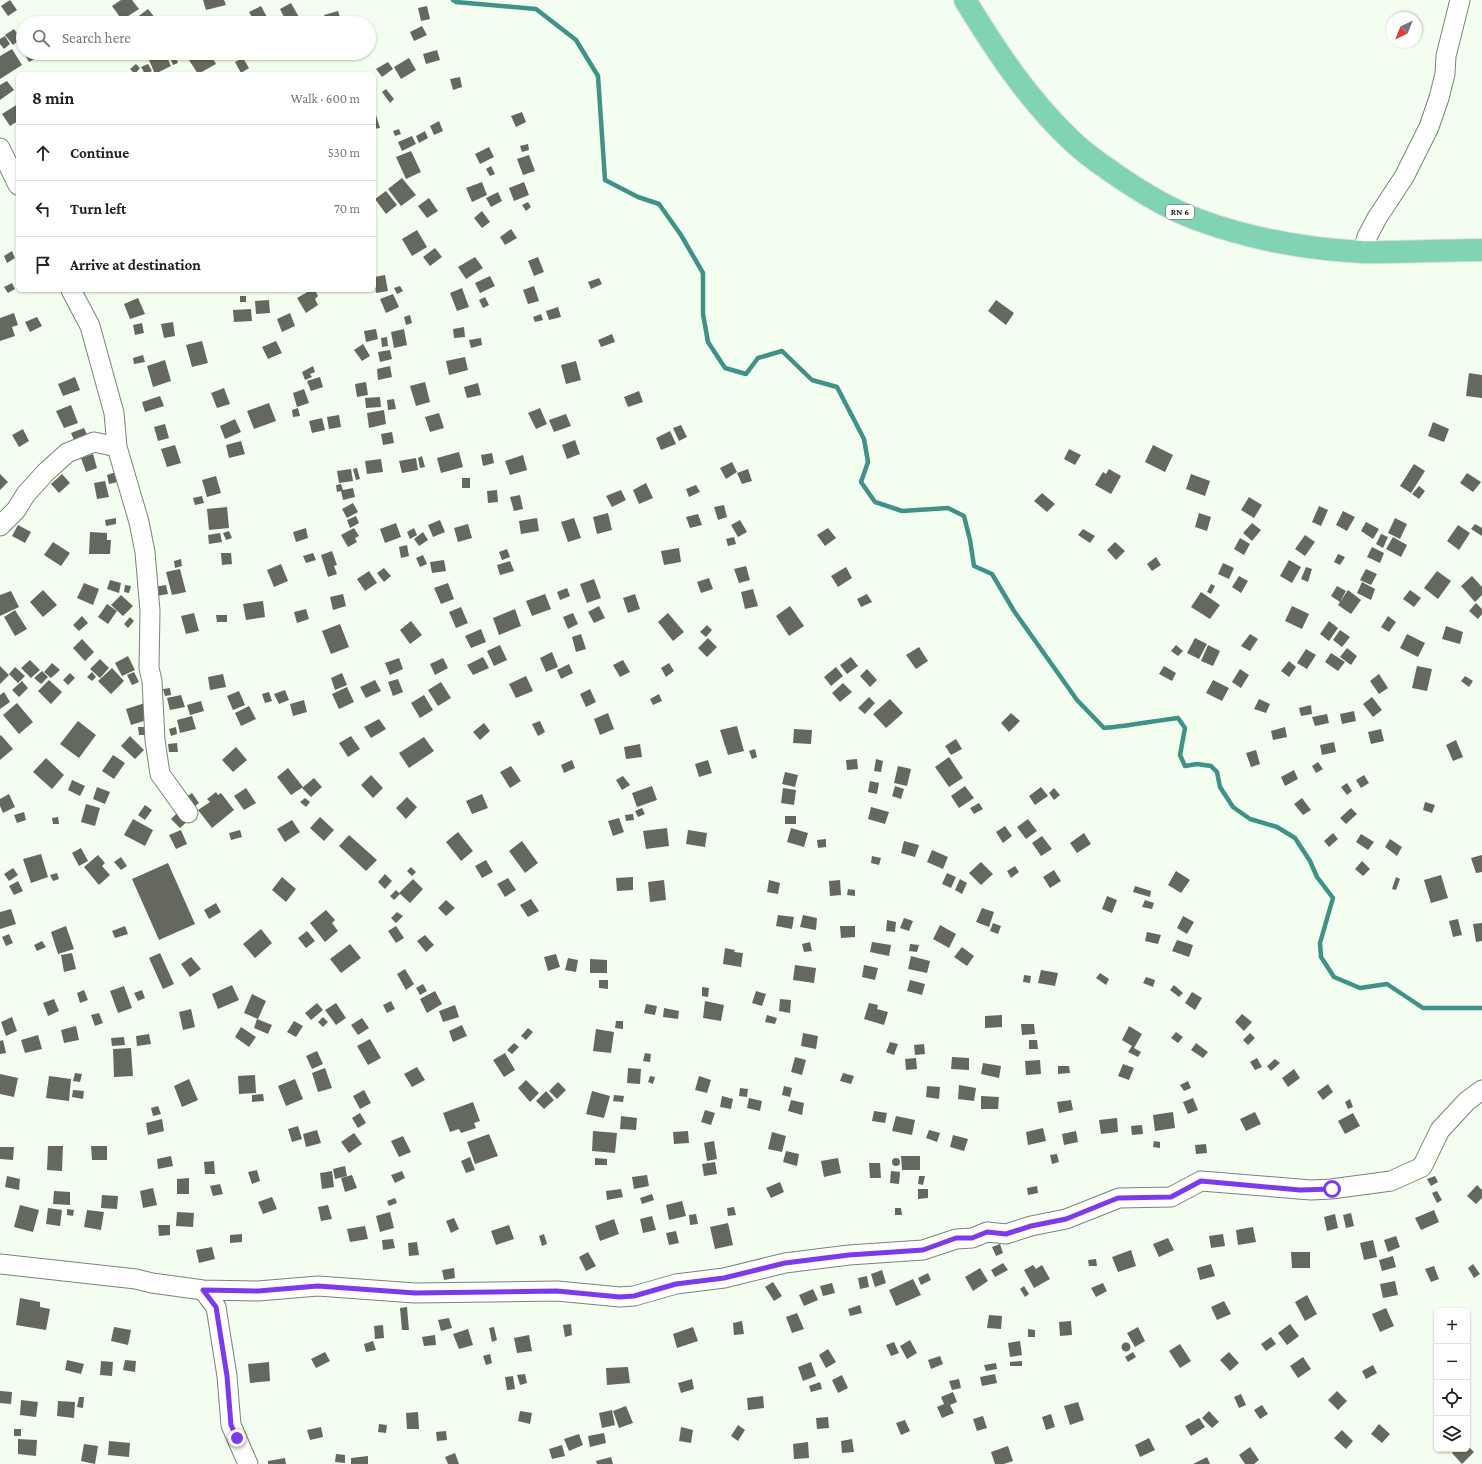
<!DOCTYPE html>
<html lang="en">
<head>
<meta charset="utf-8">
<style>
	:root { --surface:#fff; --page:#f6f6f6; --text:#222; --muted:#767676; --line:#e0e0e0 }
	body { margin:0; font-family:"Crimson Pro",serif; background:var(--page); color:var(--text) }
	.controls { position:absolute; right:12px; bottom:12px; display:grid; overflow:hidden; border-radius:6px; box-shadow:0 1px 3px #0004 }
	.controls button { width:36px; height:36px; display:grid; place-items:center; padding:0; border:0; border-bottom:1px solid var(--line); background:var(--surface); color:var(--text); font:20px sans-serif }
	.compass { position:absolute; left:1386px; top:12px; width:36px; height:36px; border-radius:50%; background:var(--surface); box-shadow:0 1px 3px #0004; rotate:223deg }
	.stop { position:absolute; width:12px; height:12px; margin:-9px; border:3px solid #7c3aed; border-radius:50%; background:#fff }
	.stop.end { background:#7c3aed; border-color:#fff; box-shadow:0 1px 4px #0008 }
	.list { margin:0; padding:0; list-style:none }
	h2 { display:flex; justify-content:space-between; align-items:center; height:52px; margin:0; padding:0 16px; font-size:17px }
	h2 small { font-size:13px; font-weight:400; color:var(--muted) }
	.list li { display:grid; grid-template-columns:26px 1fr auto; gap:12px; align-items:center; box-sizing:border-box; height:56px; padding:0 16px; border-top:1px solid var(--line) }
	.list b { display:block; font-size:15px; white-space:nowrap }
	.list em { font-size:13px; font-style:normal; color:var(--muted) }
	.icon { flex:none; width:22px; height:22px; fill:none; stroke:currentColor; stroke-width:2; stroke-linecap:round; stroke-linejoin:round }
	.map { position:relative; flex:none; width:1482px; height:1464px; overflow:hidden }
	.search { position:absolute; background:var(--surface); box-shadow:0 1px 3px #0004; left:16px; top:16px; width:360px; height:44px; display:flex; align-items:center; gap:10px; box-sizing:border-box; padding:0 14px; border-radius:22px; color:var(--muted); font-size:15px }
	.panel { position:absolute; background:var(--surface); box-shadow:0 1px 3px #0004; left:16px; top:72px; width:360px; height:220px; border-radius:6px }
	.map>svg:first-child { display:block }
</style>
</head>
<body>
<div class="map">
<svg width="1482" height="1464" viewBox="0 0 1482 1464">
	<rect width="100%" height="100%" fill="#f3fef1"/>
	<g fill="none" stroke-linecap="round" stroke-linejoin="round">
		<path stroke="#409286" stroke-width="4.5" d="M453,0L456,2L536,9L576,40L598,76L605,180L638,197L659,204L681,235L703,273V314L708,342L725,368L746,374L758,358L782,351L812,380L837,387L864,439L868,462L861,482L875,502L902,511L948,508L964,516L970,540L974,566L992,574L1014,611L1077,700L1104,728C1129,726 1153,721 1178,718L1185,728L1180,755L1185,766L1197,764L1211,766L1217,772L1220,787L1233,807L1250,819L1277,827L1295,838L1310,861L1317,877L1333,898L1320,943L1321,957L1334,977L1360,988L1387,984L1423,1008H1482"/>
	</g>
	<path fill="#65685c" d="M10,0L17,10L8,16L1,6Z
		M121,0H132L139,9L122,20L112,6Z
		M203,0H224L226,5L206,10Z
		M291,3L300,19L293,23H287L280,9Z
		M261,6L270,23H255L249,12Z
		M427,6L430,19L421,21L418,8Z
		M148,9L159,23H140L136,18Z
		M338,11L342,23H327L324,15Z
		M422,26L427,35L414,41L410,32Z
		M14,29L21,39L13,45L5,35Z
		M5,36L10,44L4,49L0,44V39Z
		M12,49L22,65L0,79V56Z
		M437,50L440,60L426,64L423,54Z
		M24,53H41L42,55L29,62Z
		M165,53L171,66L155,74L149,60Z
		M168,53H174L178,63L173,65Z
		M200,53L203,55L206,53H210L216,64L198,74L189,60Z
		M243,58L249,68L241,73L235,62Z
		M409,58L416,70L401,79L394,67Z
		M388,62L393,69L382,77L376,69Z
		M136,64L140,68L135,74L130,69Z
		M148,64L152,71L145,74L141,67Z
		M460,77L462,87L453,90L450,79Z
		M7,81L14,90L0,100V85Z
		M386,89L394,99L390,103L382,92Z
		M18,104V121L10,126L2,114Z
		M522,112L526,122L516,127L511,116Z
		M374,115H376L380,128L374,129Z
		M439,121L443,131L434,135L430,126Z
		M399,129L401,134L395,136L393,131Z
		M425,131L428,138L419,143L416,136Z
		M412,136L416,144L402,151L398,142Z
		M528,144L529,150L522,152L520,146Z
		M489,147L494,157L480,164L475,154Z
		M411,151L421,172L406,179L396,157Z
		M529,155L535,171L523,175L517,159Z
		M491,166L495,174L490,176L486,169Z
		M402,178L416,195L401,206L388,189Z
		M482,182L487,195L472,202L466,188Z
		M524,182L529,195L514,201L509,188Z
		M386,191L397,205L386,214L375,199Z
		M498,192L502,201L491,207L486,198Z
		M429,198L438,211L427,218L418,206Z
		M528,202L531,207L526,211L522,205Z
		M482,211L490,222L482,228L474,218Z
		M511,229L517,238L505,245L500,237Z
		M417,230L427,247L412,256L402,239Z
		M435,248L442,257L430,266L423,257Z
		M12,251L15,258L7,263L4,256Z
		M475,257L483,268L466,279L458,267Z
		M538,257L544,272L534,276L528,261Z
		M385,275L388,291L376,293L374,277Z
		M490,276L495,286L480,293L475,283Z
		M599,278L602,284L591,289L588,282Z
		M12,283L15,289L8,293L4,287Z
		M400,286L403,291L397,294L394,288Z
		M534,286L539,301L528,304L523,290Z
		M462,288L469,307L457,311L450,293Z
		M311,290H315L318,296L315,299L318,305L306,313L297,298Z
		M393,294L399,307L386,313L380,299Z
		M240,296H246V302H240Z
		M485,297L489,305L483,308L479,300Z
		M138,298L145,314L130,319L124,304Z
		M269,300L270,313L256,314L255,301Z
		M996,300L1014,313L1006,325L988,311Z
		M558,307L561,317L549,320L546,311Z
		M251,309L252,321L234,322L233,310Z
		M14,313L18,325L12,327L15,336L0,341V318Z
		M290,313L295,326L282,332L277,319Z
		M541,314L543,320L535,322L533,317Z
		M410,315L412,323L406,325L404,317Z
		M37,317L42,326L30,332L25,322Z
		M173,322L175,336L164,338L161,324Z
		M142,323L144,333L135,335L133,325Z
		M464,327L465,337L454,338L453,329Z
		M376,329L378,339L366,342L364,331Z
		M404,329L407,345L394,348L391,332Z
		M612,334L615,342L601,347L598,340Z
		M387,337L388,346L382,347L381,338Z
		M481,338L482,345L471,348L469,340Z
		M202,341L208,363L192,367L186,345Z
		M276,341L282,353L268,359L262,347Z
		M363,344L370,356L362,361L354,350Z
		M390,350L392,359L380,362L378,352Z
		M143,355L145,362L134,364L133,358Z
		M465,357L468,370L449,375L446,361Z
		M165,360L171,381L153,387L147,366Z
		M576,361L581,380L566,384L561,365Z
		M313,366L315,372L310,374L312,377L305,380L302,372Z
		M390,366L392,377L378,380L377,369Z
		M1469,373L1482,375V398L1466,396Z
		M75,377L80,390L63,396L58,384Z
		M320,377L323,387L311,391L307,381Z
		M366,382L368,395L357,397L355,384Z
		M425,382L430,402L416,406L410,386Z
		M478,383L481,395L467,398L464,387Z
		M224,388L230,404L217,408L211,393Z
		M304,389L309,403L297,407L293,393Z
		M639,391L643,402L628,407L624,397Z
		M160,396L164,406L145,412L142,402Z
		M380,397L381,407L366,408L365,398Z
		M394,399L396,409L388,410L387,400Z
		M269,403L276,421L254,429L247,411Z
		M71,405L78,423L64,428L56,411Z
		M298,408L300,416L293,417L292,410Z
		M540,408L547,424L536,429L528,413Z
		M384,410L386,424L369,428L367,413Z
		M439,413L444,428L430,432L425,417Z
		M566,414L571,426L554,432L549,420Z
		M339,415L341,427L329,429L327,417Z
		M322,418L325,430L312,433L309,421Z
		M235,419L241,432L225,439L220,426Z
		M1433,422L1449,429L1444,442L1428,436Z
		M165,424L169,438L158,441L154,427Z
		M681,425L687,437L679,441L673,428Z
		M84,428L89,439L76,445L71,433Z
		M23,429L29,441L19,447L12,435Z
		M670,431L676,444L661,450L656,438Z
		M392,432L394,443L383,445L381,434Z
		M575,440L580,454L567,459L562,445Z
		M241,441L245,454L229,458L226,445Z
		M175,445L181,463L167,467L161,449Z
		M1153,445L1173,455L1165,472L1145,462Z
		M1069,449L1081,455L1075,465L1064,459Z
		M459,452L463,467L441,473L437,458Z
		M492,453L494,463L483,466L481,455Z
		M93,454L97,468L86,472L81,458Z
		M523,455L527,470L510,475L505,461Z
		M422,456L425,467L420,468L418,458Z
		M416,458L418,470L402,473L399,461Z
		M381,459L383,472L367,474L365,461Z
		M732,462L737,472L726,479L720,468Z
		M1414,464L1425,471L1411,493L1400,486Z
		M357,468L360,479L356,480L353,469Z
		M351,469L353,481L339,483L337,471Z
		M748,469L752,481L742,484L737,473Z
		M1109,469L1121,476L1111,494L1095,485L1103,472L1106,474Z
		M116,472L118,482L109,484L107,475Z
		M1467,473L1481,482L1473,492L1460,483Z
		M0,474L8,482L0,490Z
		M62,474L70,483L59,493L51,484Z
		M1191,474L1210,481L1205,496L1186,489Z
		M216,476L221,493L207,497L202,480Z
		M462,478H470V488H462Z
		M105,481L109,497L97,499L94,483Z
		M646,483L653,498L639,504L633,490Z
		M341,484L343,490L353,488L355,497L343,500L341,491L337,492L336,485Z
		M696,485L700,492L689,497L686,489Z
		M1419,486L1425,491L1419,499L1412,494Z
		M497,490L498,502L488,503L487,491Z
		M621,490L626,500L612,507L606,496Z
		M1042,493L1055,504L1047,512L1034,501Z
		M520,495L523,509L514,511L510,497Z
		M202,496L204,503L195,505L193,498Z
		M1249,497L1262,505L1254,518L1241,510Z
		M353,503L358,512L347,518L342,509Z
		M724,505L727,517L718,520L714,507Z
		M1319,506L1328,510L1321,526L1312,522Z
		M227,507L229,528L209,530L207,509Z
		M1343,511L1355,517L1347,531L1336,525Z
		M608,513L612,530L597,534L593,517Z
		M1199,513L1211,517L1207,531L1195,527Z
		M698,514L702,525L690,528L686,517Z
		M356,516L359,523L350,528L347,520Z
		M116,518V524L106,526L105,520Z
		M537,518L539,531L521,534L519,521Z
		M574,518L581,538L568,542L561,522Z
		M1395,518L1407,524L1400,539L1388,533Z
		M440,520L445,532L433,537L428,525Z
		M740,520L747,532L738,537L731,525Z
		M1366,522L1379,529L1373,539L1361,531Z
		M396,523L401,537L385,543L380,529Z
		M1252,523L1261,530L1252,541L1243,533Z
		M468,524L472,538L458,542L454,528Z
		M1475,524L1482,528V536L1471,529Z
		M18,525L31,532L25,543L12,536Z
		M1458,525L1470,533L1459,550L1447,541Z
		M306,528L308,538L296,542L293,532Z
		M354,528L359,536L355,538L357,542L348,547L341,535Z
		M414,528L417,535L410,539L407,532Z
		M828,528L836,538L825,546L817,535Z
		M1083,529L1095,536L1090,543L1078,535Z
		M229,531L232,538L226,540L223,533Z
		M90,532L107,533V540H111L110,554H89Z
		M423,532L428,540L419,546L414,539Z
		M220,533L222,542L209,544L208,535Z
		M1381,534L1388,537L1383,548L1376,544Z
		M1305,535L1315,542L1305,556L1295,549Z
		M734,537L736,544L728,546L726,539Z
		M1393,537L1407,545L1401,557L1386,549Z
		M1240,538L1250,544L1244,555L1234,549Z
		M53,542L70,553L61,566L44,555Z
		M1115,542L1125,551L1116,560L1107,550Z
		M407,545L409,556L401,558L399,547Z
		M1372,547L1384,553L1380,563L1367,557Z
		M679,548L681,562L664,565L661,551Z
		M507,549L510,557L502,560L499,552Z
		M332,551L337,565L334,566L337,574L328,577L321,555Z
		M221,553H231L232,564L222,565Z
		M313,553L316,560L306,563L303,556Z
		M1338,554L1345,557L1340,565L1334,562Z
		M423,555L427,564L420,567L416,558Z
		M1156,557L1161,565L1152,571L1147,564Z
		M181,559L182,566L175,568L174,561Z
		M444,560L446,571L432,573L430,562Z
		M1289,560L1301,567L1292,583L1280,576Z
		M510,561L514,571L500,575L497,565Z
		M1223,563L1234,568L1229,579L1218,574Z
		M281,564L288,581L274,587L267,570Z
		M746,566L750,580L739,583L734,569Z
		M846,567L852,578L838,587L831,576Z
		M1306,567L1312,569L1308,582L1301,579Z
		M384,568L391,576L384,582L377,573Z
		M180,569L186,592L172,595L166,572Z
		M1366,569L1377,574L1371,585L1360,580Z
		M369,571L377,583L365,591L357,579Z
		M1437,571L1451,581L1438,599L1424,588Z
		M1239,576L1248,581L1241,593L1232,587Z
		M1472,576L1482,587V595L1475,602L1461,586Z
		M709,578L713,589L701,593L697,582Z
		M594,579L601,598L587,603L580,584Z
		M110,580L121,583L119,593L107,589Z
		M1362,582L1375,589L1371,600L1357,593Z
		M84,583L99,589L93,605L77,598Z
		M448,583L454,599L441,604L434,588Z
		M1211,584L1215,586L1211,594L1207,592Z
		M125,585L131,586L129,593L124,592Z
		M166,585L168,594L156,596L154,587Z
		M1337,586L1346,591L1340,602L1331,596Z
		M567,588L570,596L560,600L557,592Z
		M753,589L758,606L745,609L741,592Z
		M43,590L57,605L43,617L30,602Z
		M1348,590L1361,600L1351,614L1338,605Z
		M1410,590L1421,598L1414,607L1403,599Z
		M11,591L19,607L0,616V595Z
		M1201,592L1220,605L1210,619L1191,607Z
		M343,594L346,606L333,610L330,597Z
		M545,594L551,609L532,616L526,601Z
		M635,594L640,609L628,613L623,598Z
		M867,594L872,602L861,607L857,599Z
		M121,595L133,606L123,616L111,605Z
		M263,601L265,617L246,620L243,604Z
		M1476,603L1482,609V614L1478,619L1469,611Z
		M107,604L117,611L108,624L98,617Z
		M599,606L605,618L594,623L588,612Z
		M790,606L804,626L789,636L776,616Z
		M1292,606L1309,614L1302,629L1285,621Z
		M461,607L468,623L456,628L449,612Z
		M306,609L309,619L297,623L294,612Z
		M515,609L521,626L499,635L493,618Z
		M15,610L27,629L15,636L4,617Z
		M194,613L199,631L186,634L181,616Z
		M573,613L578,624L568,629L563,617Z
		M668,613L684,632L673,641L658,622Z
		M216,615H227V622H217Z
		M82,616L88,623L79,631L73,625Z
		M1388,616L1396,622L1389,632L1381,627Z
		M130,617L134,621L128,628L124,624Z
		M411,621L422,635L410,644L400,630Z
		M1329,621L1338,628L1329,641L1320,634Z
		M340,624L349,647L331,654L322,631Z
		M707,625L712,630L706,637L700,632Z
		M1446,626L1463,632L1460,644L1442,639Z
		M481,629L486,642L471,648L465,636Z
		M1340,630L1350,637L1342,647L1333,640Z
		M581,634L586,649L576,652L572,637Z
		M1250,634L1258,639L1250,651L1241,646Z
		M1407,634L1425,643L1418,657L1400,648Z
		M708,638L717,647L707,657L698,648Z
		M1195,638L1207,644L1199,659L1187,653Z
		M82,639L94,652L85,661L73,648Z
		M500,645L507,660L494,666L487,651Z
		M1176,645L1183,651L1178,656L1171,651Z
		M1208,645L1220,651L1213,666L1201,661Z
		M919,647L928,661L916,669L906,655Z
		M1347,648L1357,656L1351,665L1340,657Z
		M1306,649L1316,655L1307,669L1297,663Z
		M552,652L558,667L546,672L540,658Z
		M1331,653L1345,662L1338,671L1325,662Z
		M128,656L135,670L122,676L115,663Z
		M483,657L489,668L473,675L467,665Z
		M851,657L858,666L847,674L840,665Z
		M399,658L403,669L390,675L385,663Z
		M443,658L448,668L435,675L430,664Z
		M100,659L109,668L100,678L90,669Z
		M30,660L40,670L31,678L21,668Z
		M623,660L630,672L620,677L613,665Z
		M1289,661L1296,667L1289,677L1281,671Z
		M52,663L60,670L51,678L44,672Z
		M669,663L674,671L666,677L661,668Z
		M569,664L573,673L561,679L557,670Z
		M0,666L9,675L0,684Z
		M1164,666L1176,673L1172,681L1159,674Z
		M1417,666L1432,669L1427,691L1412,688Z
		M15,667L25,676L18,683L9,674Z
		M836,667L843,676L831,686L824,677Z
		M112,668L124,681L111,694L98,681Z
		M867,669L877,680L870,687L860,676Z
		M1240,669L1249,675L1241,688L1232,682Z
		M42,671L48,677L41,684L34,678Z
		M92,672L96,677L92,681L87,677Z
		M134,672L139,682L132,685L127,675Z
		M70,673L75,678L68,685L63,680Z
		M342,673L347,685L335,690L331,678Z
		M223,674L226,687L210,690L208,677Z
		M1379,674L1388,688L1379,694L1370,681Z
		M526,676L533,691L516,698L509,684Z
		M1465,676L1473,681L1469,687L1461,681Z
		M398,679L403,692L393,696L388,682Z
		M49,680L62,692L51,704L38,691Z
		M375,680L381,691L366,698L360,687Z
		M1213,680L1229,688L1222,701L1206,693Z
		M22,681L28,688L19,697L12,690Z
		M441,682L451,698L438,706L428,690Z
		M843,683L852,692L840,702L832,693Z
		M347,687L354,702L339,709L332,694Z
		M170,688L171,695L165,696L163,689Z
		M590,689L596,702L586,707L580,694Z
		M285,690L289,700L279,704L274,694Z
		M239,691L245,705L233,710L227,696Z
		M4,692L10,702L0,709V695Z
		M269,692L272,701L265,703L262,694Z
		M659,694L662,701L653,705L650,699Z
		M181,695L185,707L170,710L167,698Z
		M424,695L433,710L420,718L411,703Z
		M869,697L875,703L865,714L858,708Z
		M1372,697L1382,710L1373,717L1363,704Z
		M890,699L903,713L886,728L873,714Z
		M1259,699L1270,704L1266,713L1254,709Z
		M304,700L307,712L293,716L290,704Z
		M201,701L204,711L190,715L187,705Z
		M17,703L33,722L19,734L3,715Z
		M145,703L150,719L131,725L126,709Z
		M1311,705L1312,714L1301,716L1299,708Z
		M249,706L256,719L241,726L235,713Z
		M1354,711L1356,721L1342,724L1340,714Z
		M608,713L614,729L600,735L594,719Z
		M1011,713L1020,721L1009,732L1001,723Z
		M1327,714L1329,723L1315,726L1312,717Z
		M192,716L196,729L180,733L177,720Z
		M379,719L386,729L371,738L364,727Z
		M78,721L96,735L79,758L60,744Z
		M540,721L545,732L538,736L532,724Z
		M484,723L490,731L480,740L473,732Z
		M737,726L744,751L728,755L720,730Z
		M138,727H149V735H139Z
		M176,727L177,734L171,736L169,729Z
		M1285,727L1287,737L1273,740L1271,731Z
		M794,729L812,730L811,744L793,743Z
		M1381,729L1384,741L1371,744L1368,732Z
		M1,735L13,749L0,760V736Z
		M130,736L144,750L135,759L121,746Z
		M351,736L360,749L348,757L339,743Z
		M424,737L434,751L409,768L399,753Z
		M956,739L962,749L951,755L945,746Z
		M1456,740L1463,757L1453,761L1446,745Z
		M1334,742L1336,752L1322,755L1320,745Z
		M177,743L178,752H169L168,744Z
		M640,744L642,757L626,759L624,747Z
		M236,747L247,760L233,772L222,760Z
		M755,749L757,757L752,759L749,751Z
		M1256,750L1260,764L1251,767L1246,753Z
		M113,755L125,763L114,779L102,771Z
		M949,757L963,778L949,787L935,767Z
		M46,758L64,775L52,789L33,772Z
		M857,759L858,769L847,770L846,760Z
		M876,759L883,761L881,772L874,771Z
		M572,760L575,768L564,773L561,765Z
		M708,760L712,773L699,777L695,764Z
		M1318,762L1323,769L1316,773L1312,766Z
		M511,766L521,781L510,788L500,772Z
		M898,766L911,769L907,786L894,783Z
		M288,768L303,787L291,795L277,777Z
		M1294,770L1298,779L1285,786L1281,777Z
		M785,772L798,775L795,787L782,784Z
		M371,775L383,788L373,798L361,785Z
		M1364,775L1369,783L1361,788L1356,780Z
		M623,776L630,785L622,790L616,780Z
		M314,778L322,787L311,797L302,788Z
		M72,780L85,786L80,796L68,790Z
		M870,781L879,783L877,794L868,792Z
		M1347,783L1352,791L1347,795L1341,787Z
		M652,786L657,800L637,807L632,793Z
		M895,786L904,789L901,799L892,796Z
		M965,786L974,798L959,808L951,796Z
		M97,787L110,792L105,804L93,799Z
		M1041,787L1048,796L1035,805L1029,796Z
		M246,788L256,803L244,810L234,796Z
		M783,788L796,790L794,805L781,803Z
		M1054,788L1060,795L1054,800L1049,793Z
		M216,792L218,795L221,793L234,810L212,828L198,810L210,802L207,799Z
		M192,793L199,803L190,810L182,800Z
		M9,794L15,807L3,813L0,806V799Z
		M482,794L488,808L472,814L466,801Z
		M407,797L417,807L406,819L396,808Z
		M305,798L310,802L306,807L300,802Z
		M1302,798L1311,810L1303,815L1294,804Z
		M1425,802L1435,805L1432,813L1423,810Z
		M979,803L983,809L974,814L970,808Z
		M86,804L100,808L95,826L81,822Z
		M145,805L152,810L145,820L138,815Z
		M871,807L889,812L885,824L868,819Z
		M642,808L645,814L638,817L635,811Z
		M1351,808L1357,814L1346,824L1340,818Z
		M180,810L189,820L180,828L171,819Z
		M24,812L26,820L17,823L14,815Z
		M633,814L634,820L626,821L625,815Z
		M785,816H796V824H785Z
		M58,817L59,824H53L52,818Z
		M320,817L334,830L324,841L310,828Z
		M619,818L624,832L613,836L608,821Z
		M133,819L153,830L145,846L124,835Z
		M1028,819L1037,831L1026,839L1017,827Z
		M292,820L300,832L285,842L277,829Z
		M1005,826L1012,836L1003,843L996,832Z
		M667,828L669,846L646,849L643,831Z
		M791,828L808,833L804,847L787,842Z
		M181,830L187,844L176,849L169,835Z
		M240,830L242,837L231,840L229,833Z
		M688,830L707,833L705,847L686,844Z
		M458,832L473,851L461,861L446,842Z
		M1084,833L1091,844L1077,853L1070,843Z
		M1333,833L1338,839L1329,847L1324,841Z
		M1361,834L1374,842L1368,850L1356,842Z
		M349,835L377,860L366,871L339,846Z
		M1042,836L1052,849L1041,856L1032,843Z
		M826,839V847L818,848L817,840Z
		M1390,839L1402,847L1397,856L1385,847Z
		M522,841L538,863L525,873L509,851Z
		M904,841L919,845L915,857L901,853Z
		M81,848L88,861L79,866L72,853Z
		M932,850L948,857L943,869L927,862Z
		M41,854L48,877L31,883L23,859Z
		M98,855L105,863L102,866L110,875L99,885L84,867Z
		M1482,855V872L1476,873L1471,858Z
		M872,856L881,858L879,865L871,863Z
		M121,857L127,866L121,870L114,862Z
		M486,860L493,872L482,878L475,866Z
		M1362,861L1370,869L1363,876L1355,869Z
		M981,862L993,874L981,885L969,873Z
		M168,863L195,924L159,940L132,879Z
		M1015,866L1019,872L1011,878L1007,871Z
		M411,867L416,872L412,876L407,871Z
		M13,868L18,875L9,881L4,874Z
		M1054,870L1061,881L1050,888L1043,877Z
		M1176,871L1190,880L1181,893L1168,885Z
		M57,873L59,879L53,881L50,875Z
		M947,873L956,877L951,888L942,884Z
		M385,874L392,881L385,889L378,882Z
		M1441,875L1448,898L1431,903L1424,880Z
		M282,877L296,889L286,902L272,890Z
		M633,877V890L617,891L616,878Z
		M1396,877L1400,879L1396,890L1392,889Z
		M508,878L516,890L505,897L497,884Z
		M413,879L423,889L410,903L399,893Z
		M960,879L967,883L962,894L955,890Z
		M664,880L666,900L650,902L648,882Z
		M769,880L780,883L778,894L767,892Z
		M840,880L841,895L830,896L829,881Z
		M18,881L23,891L14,895L9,886Z
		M1135,886L1151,891L1150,897L1133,892Z
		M848,889L855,890V896L847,895Z
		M396,890L400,894L394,900L390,896Z
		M1107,896L1117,900L1112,913L1102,909Z
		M531,899L539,911L528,917L520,905Z
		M446,900L455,908L446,916L438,908Z
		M1145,900L1154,903L1152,909L1142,907Z
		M216,903L221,912L209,919L204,910Z
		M982,908L994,912L989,927L976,922Z
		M11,909L16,924L0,929V912Z
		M326,910L335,920L332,923L338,931L325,942L310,923Z
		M397,912L403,916L396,923L391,918Z
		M778,915L794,917L792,929L776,926Z
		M803,915L817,918L816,930L800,927Z
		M1183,916L1194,922L1187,934L1177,928Z
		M904,918L913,921L909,931L900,928Z
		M1458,919L1462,935L1453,937L1449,921Z
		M887,920L896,922L895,932L886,931Z
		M993,923L1001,926L998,934L990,931Z
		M1482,923V941L1476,942L1473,924Z
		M940,925L956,934L949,948L933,939Z
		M66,926L74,949L58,954L51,932Z
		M125,926L128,934L115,938L112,931Z
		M396,926L404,938L396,943L388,931Z
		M840,926H855V937L841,938Z
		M261,929L272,943L255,958L243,944Z
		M307,931L315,941L306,948L298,938Z
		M1147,932L1161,935L1158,944L1145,941Z
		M9,934L13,943L6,946L2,937Z
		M425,935L434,945L426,952L417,941Z
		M1177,940L1193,945L1189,957L1172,951Z
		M42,941L46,947L37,951L34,945Z
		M810,942L812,951L804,952L802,944Z
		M872,942L891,945L889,956L870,952Z
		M350,944L361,958L341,973L330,959Z
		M910,944L919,945L917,952L909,951Z
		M962,947L974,956L967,966L954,957Z
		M725,948L735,950L734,952L743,953L741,967L723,964Z
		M72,953L76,969L64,972L61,955Z
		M160,953L174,984L163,989L149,958Z
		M556,954L560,967L548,971L544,957Z
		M911,956L930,961L927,973L908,969Z
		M191,957L201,969L190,977L181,964Z
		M568,958L578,960L576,972L565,970Z
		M590,959L607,960V973H590Z
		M795,965L816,968L814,983L793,980Z
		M864,965L878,968L875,980L862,977Z
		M405,969L414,984L406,990L397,974Z
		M1041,970L1058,973L1055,986L1038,983Z
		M1100,973L1109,979L1106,985L1096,978Z
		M1024,975L1031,976L1030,983L1023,982Z
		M1146,977L1155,980L1153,987L1143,983Z
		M599,980H608V989L599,988Z
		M910,980L925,984L922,995L907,991Z
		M423,984L427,991L420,995L416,988Z
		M232,985L239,1000L218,1009L212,994Z
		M1174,985L1183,993L1179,997L1170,990Z
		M124,986L132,1008L118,1013L110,991Z
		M702,987L709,988L708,997L702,996Z
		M84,990L88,1000L80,1003L77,993Z
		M142,990L145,998L138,1001L134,993Z
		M435,991L442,1004L427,1013L420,999Z
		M756,991L766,994L762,1006L752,1003Z
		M1192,992L1202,998L1195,1010L1185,1003Z
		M252,994L266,1001L258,1019L244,1013Z
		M54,999L59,1011L48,1016L43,1003Z
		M780,999L791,1000L790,1013L779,1011Z
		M391,1001L395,1009L387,1013L383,1005Z
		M705,1001L724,1005L721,1021L703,1018Z
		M317,1003L323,1010L311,1020L305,1013Z
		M336,1003L346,1018L336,1025L325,1010Z
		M869,1003L878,1005L877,1009L888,1012L884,1025L864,1019Z
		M646,1004L657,1006L655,1015L644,1013Z
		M455,1005L459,1017L443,1022L439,1011Z
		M664,1008L679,1011L678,1019L663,1017Z
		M191,1009L195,1027L183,1030L179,1012Z
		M99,1013L103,1023L95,1026L91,1015Z
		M1242,1014L1252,1022L1244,1031L1235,1022Z
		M767,1015L777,1018L775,1024L765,1022Z
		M1002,1015V1027L985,1028V1016Z
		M12,1017L17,1031L6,1036L1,1022Z
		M323,1017L328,1022L323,1027L318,1022Z
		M362,1018L369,1028L358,1035L351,1025Z
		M257,1019L272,1025L268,1034L254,1028Z
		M294,1021L303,1026L296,1037L287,1032Z
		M616,1021H623V1029L615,1028Z
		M1021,1024H1034L1035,1034L1022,1035Z
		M462,1025L467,1036L453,1042L449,1031Z
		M76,1026L79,1040L64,1043L61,1030Z
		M1129,1026L1142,1034L1134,1048L1141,1052L1138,1057L1128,1052L1132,1046L1122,1040Z
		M241,1027L256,1037L249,1047L235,1037Z
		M528,1028L533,1032L526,1040L521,1036Z
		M596,1029L614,1032L611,1053L593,1051Z
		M1176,1032L1183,1037L1178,1043L1171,1038Z
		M803,1033L818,1036L816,1049L801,1046Z
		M1250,1033L1255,1038L1248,1045L1243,1040Z
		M149,1034L151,1044L137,1046L136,1036Z
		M38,1035L42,1049L25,1053L21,1040Z
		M124,1037L125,1045L112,1046L111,1038Z
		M370,1039L381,1058L368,1065L357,1046Z
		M3,1040L6,1053L0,1054V1041Z
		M1029,1040H1037L1038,1049H1029Z
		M890,1042L898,1044L894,1055L886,1052Z
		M514,1043L519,1047L512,1054L507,1050Z
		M1196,1043L1208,1052L1203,1058L1191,1050Z
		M924,1044L925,1054L915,1055L914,1045Z
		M131,1048L133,1076L114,1077L113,1049Z
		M317,1051L323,1064L312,1069L306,1056Z
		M505,1053L515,1070L504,1077L493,1060Z
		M645,1053L651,1054L650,1062L643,1061Z
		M795,1057L806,1060L802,1075L791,1072Z
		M952,1057L969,1058V1070L951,1069Z
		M916,1058L917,1069L906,1070L905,1059Z
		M1257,1058L1262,1067L1255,1070L1250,1062Z
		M1275,1059L1280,1063L1271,1071L1267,1066Z
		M1040,1060L1041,1074L1026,1075L1025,1061Z
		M983,1063L1001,1066L999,1078L981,1074Z
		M1123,1064L1134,1068L1129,1080L1118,1076Z
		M1058,1066H1069L1070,1073L1058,1074Z
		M417,1067L425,1080L412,1087L404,1074Z
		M325,1068L332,1088L318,1092L312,1073Z
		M628,1068L641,1069L640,1084L627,1083Z
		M1294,1069L1300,1078L1288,1087L1282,1078Z
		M75,1073L82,1074L80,1082L73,1081Z
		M843,1073L854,1076L851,1084L840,1081Z
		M0,1074L18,1078L14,1097L0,1094Z
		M255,1075L256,1093L239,1094L238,1076Z
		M49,1076L71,1079L69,1101L46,1098Z
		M650,1076L655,1077L653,1084L648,1082Z
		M699,1076L711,1080L707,1093L695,1090Z
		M189,1079L198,1100L182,1107L174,1086Z
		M295,1079L303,1099L286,1106L278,1086Z
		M526,1080L539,1093L530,1102L518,1088Z
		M1188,1081L1191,1088L1184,1091L1180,1085Z
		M558,1082L566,1090L557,1099L549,1091Z
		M1328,1084L1333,1092L1323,1100L1317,1092Z
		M959,1085L976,1088L974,1101L958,1099Z
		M784,1086L792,1088L790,1097L782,1095Z
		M927,1086L940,1087L939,1099L926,1097Z
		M740,1088L748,1089L747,1097L739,1096Z
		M73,1090L84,1091L83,1099L72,1097Z
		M364,1090L371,1103L360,1109L353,1096Z
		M546,1091L554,1100L544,1109L536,1101Z
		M592,1091L610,1096L604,1118L586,1114Z
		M263,1094L264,1101L252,1102V1095Z
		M614,1095L624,1096L623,1102L613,1101Z
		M722,1096L733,1099L731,1109L720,1107Z
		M981,1096L999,1097L998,1109H981Z
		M749,1098L762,1101L760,1111L747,1108Z
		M1193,1098L1198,1110L1188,1114L1183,1102Z
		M1350,1099L1353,1107L1348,1109L1345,1102Z
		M791,1100L804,1103L802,1115L788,1111Z
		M1071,1100L1073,1110L1059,1113L1057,1102Z
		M473,1102L480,1121L474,1123L476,1128L461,1133L459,1129L450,1132L443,1113Z
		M158,1106L161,1114L153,1116L151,1108Z
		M705,1110L715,1113L711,1125L701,1122Z
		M874,1111L887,1113L885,1123L872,1121Z
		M1173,1112L1175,1128L1155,1131L1153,1115Z
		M1255,1112L1261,1124L1246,1131L1240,1119Z
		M360,1113L366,1123L358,1128L352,1118Z
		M1353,1113L1360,1126L1345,1134L1338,1121Z
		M621,1116L637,1118L636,1130L620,1129Z
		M896,1116L915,1120L912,1135L892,1131Z
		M1117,1118L1118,1132L1101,1134L1099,1120Z
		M162,1119L164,1131L148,1135L146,1123Z
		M1142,1125L1143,1134L1132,1135L1131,1126Z
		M298,1126L302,1139L292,1142L288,1129Z
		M1043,1128L1046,1141L1028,1145L1026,1132Z
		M317,1130L321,1143L306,1147L303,1134Z
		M929,1130L940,1133L937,1142L926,1138Z
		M593,1131L617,1133L615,1153L592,1151Z
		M688,1131L689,1143L674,1144L673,1132Z
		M1076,1131L1078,1142L1064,1145L1062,1134Z
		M772,1132L786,1136L782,1152L768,1149Z
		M354,1133L362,1144L349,1153L341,1142Z
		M489,1134L498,1156L475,1164L467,1142Z
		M953,1135L968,1139L964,1151L950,1147Z
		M403,1136L411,1152L399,1157L391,1141Z
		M714,1141L717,1159L707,1161L704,1143Z
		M1154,1141L1160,1142V1148L1153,1147Z
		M1206,1144L1207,1153L1196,1154L1195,1145Z
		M48,1146H63L62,1171L47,1170Z
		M91,1146H107V1160H92Z
		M0,1147H14L13,1160L0,1159Z
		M786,1151L799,1154L797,1166L783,1162Z
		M1057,1154L1059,1162L1052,1164L1050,1155Z
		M171,1156L173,1166L158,1169L157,1159Z
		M901,1156H920V1170H902Z
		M470,1157L475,1170L466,1173L461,1161Z
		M595,1158L607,1159V1165H595Z
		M838,1158L841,1173L824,1177L821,1161Z
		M892 1162a4 4 0 1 1 8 0a4 4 0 1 1-8 0Z
		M214,1161L215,1174H205L204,1162Z
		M715,1162L717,1174L704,1176L702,1164Z
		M869,1163H880L881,1178H870Z
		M345,1166L347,1176L335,1179L333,1169Z
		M257,1170L260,1181L252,1184L248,1172Z
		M332,1171L334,1187L322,1189L320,1173Z
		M402,1171L405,1178L395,1183L391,1175Z
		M891,1171L900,1172L899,1184L890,1183Z
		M352,1175L357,1188L345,1192L341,1178Z
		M647,1175L649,1186L634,1189L632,1177Z
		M7,1176L20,1179L19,1190L5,1187Z
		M919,1176H925L923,1185L918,1184Z
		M1435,1176L1438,1182L1431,1186L1427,1179Z
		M189,1178V1194H177V1179Z
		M780,1182L784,1192L771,1198L766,1188Z
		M220,1184L223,1194L213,1196L210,1186Z
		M1477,1185L1482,1190V1198L1476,1204L1467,1196Z
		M1037,1186L1038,1193L1028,1195L1027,1188Z
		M153,1188L157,1205L143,1208L140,1191Z
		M621,1189L623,1197L607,1200L606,1191Z
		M918,1189H928V1198L918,1199Z
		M54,1191L70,1192V1205L53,1204Z
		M1437,1191L1442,1200L1437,1203L1432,1193Z
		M652,1194L654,1200L642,1204L640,1198Z
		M102,1195L118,1196L117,1209L101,1208Z
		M272,1197L277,1209L263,1214L258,1202Z
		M395,1198L397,1203L389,1206L387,1201Z
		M682,1201L686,1216L669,1220L666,1205Z
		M20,1205L39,1210L33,1232L14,1227Z
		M328,1205L332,1219L321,1221L318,1207Z
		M734,1207L736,1215L728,1216L727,1208Z
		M48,1208L62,1210L60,1226L46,1224Z
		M895,1208H901L902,1215H895Z
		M67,1209L74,1210L73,1216L67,1215Z
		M87,1210L104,1212L101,1230L84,1227Z
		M1434,1210L1439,1222L1421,1230L1415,1218Z
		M177,1212L194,1213L193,1227L176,1226Z
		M390,1212L394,1228L380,1232L376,1216Z
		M1351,1213L1354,1226L1346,1228L1343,1215Z
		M696,1214L698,1224L690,1225L689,1215Z
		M1335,1214L1338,1228L1327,1231L1324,1217Z
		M652,1216L656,1230L643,1233L640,1219Z
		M454,1218L459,1229L451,1233L446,1221Z
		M614,1219L619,1234L600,1241L595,1226Z
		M728,1223L733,1245L715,1249L710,1227Z
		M158,1225H170V1235L159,1236Z
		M509,1225L514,1239L496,1245L491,1231Z
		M365,1226L368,1239L350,1242L347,1229Z
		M1253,1227L1256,1242L1238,1245L1236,1230Z
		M676,1231L679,1243L669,1245L666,1233Z
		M242,1234V1242L230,1243V1235Z
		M544,1234L547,1244L542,1246L539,1236Z
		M1223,1234L1225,1246L1211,1248L1209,1236Z
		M1396,1236L1400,1247L1388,1252L1384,1240Z
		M1168,1238L1174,1250L1159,1257L1153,1244Z
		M393,1239L395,1248L383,1250L382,1240Z
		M1373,1240L1377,1257L1364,1260L1360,1243Z
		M417,1242L419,1255L409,1256L408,1243Z
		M1000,1244L1003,1253L996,1256L992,1247Z
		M212,1247L215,1259L199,1263L196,1250Z
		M1131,1250L1136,1266L1118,1272L1112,1257Z
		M588,1252L596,1266L586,1271L579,1257Z
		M1291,1252H1310V1268H1292Z
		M1393,1256L1396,1267L1382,1271L1379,1260Z
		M1096,1259L1097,1266H1089L1088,1260Z
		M1003,1263L1008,1270L995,1277L991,1270Z
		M1211,1264L1215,1276L1200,1280L1197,1268Z
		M1473,1264L1480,1274L1474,1278L1468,1268Z
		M1033,1265L1036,1269L1042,1265L1050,1279L1034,1288L1024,1270Z
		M1434,1266L1439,1279L1431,1282L1425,1269Z
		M454,1268L455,1278L444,1280L442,1270Z
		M980,1268L988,1281L973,1291L965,1277Z
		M882,1270L886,1283L875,1287L871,1274Z
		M928,1273L931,1280L921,1285L918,1278Z
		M867,1276L869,1287L860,1289L858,1278Z
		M913,1279L921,1295L896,1306L889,1290Z
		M1395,1281L1398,1295L1383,1298L1380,1284Z
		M773,1282L782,1296L774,1301L765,1287Z
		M832,1283L835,1293L823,1296L820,1286Z
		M1103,1283L1107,1291L1096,1297L1091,1288Z
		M1024,1286L1029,1294L1025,1297L1020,1289Z
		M813,1289L818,1300L804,1306L799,1295Z
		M1307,1295L1317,1314L1305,1321L1295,1302Z
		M20,1298L40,1302V1307L50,1309L46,1330L16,1325Z
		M1224,1301L1231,1314L1217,1320L1211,1307Z
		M860,1305L862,1313L850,1316L848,1309Z
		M407,1307L409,1330H402L400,1308Z
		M1386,1308L1394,1326L1380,1332L1372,1314Z
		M797,1313L804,1329L792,1333L786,1317Z
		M989,1315L1002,1316L1001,1329L987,1328Z
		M449,1318L452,1328L441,1331L438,1320Z
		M742,1321L744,1334L734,1335L733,1323Z
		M1071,1321L1072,1335L1060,1336L1059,1322Z
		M571,1324L572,1335L565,1337L563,1325Z
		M1290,1324L1299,1336L1287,1345L1278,1333Z
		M383,1325L384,1338L375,1339L374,1326Z
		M114,1327L131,1330L128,1345L111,1341Z
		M494,1327L497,1340L492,1342L489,1328Z
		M693,1327L698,1341L677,1348L673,1334Z
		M1138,1327L1145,1341L1135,1347L1127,1333Z
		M468,1329L473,1345L459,1349L453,1334Z
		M1028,1329L1035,1330V1337H1028Z
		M435,1335L436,1345L424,1346L422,1337Z
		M529,1335L532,1351L517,1353L514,1338Z
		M1271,1337L1276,1344L1266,1351L1261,1344Z
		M910,1340L917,1353L907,1359L900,1346Z
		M373,1341L376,1350L366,1352L364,1344Z
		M1020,1341L1022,1355L1010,1357L1008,1343Z
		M894,1342L899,1353L891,1356L886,1345Z
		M1121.5 1347a4.5 4.5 0 1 1 9 0a4.5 4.5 0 1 1-9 0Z
		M1180,1344L1191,1361L1180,1368L1169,1351Z
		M828,1349L836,1362L826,1368L819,1355Z
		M325,1352L330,1361L316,1368L311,1359Z
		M1133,1352L1136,1357L1128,1362L1125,1357Z
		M1229,1352L1239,1363L1230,1371L1220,1360Z
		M490,1354L492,1363L486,1365L483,1356Z
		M940,1356L943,1364L931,1369L928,1360Z
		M1303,1357L1311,1369L1298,1378L1290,1366Z
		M67,1360L84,1364L81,1374L65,1370Z
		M125,1360L136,1361L135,1372L123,1370Z
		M101,1361L113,1362L112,1376L100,1375Z
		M1022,1361V1366H1010V1362Z
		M269,1362L270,1381L250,1383L248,1364Z
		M811,1362L816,1376L803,1381L798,1367Z
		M996,1363L997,1369L986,1371L984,1365Z
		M1373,1365L1377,1373L1366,1379L1362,1371Z
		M628,1367L630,1383L607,1385L606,1368Z
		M525,1374L527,1383L520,1385L517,1375Z
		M995,1374L997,1383L982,1386L980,1377Z
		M842,1375L848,1388L838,1393L832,1380Z
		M513,1376L515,1389L507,1390L505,1377Z
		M692,1379L694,1389L681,1393L678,1383Z
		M959,1379L961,1388L952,1390L949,1381Z
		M820,1382L822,1389L811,1392L809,1386Z
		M0,1391L12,1392L11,1404L0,1403Z
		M1337,1391L1347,1401L1338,1410L1328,1400Z
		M953,1392L957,1402L950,1405L954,1413L942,1418L937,1407L944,1404L941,1397Z
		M1241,1394L1246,1405L1239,1408L1234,1397Z
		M763,1396L764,1408L748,1410L747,1398Z
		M79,1397H84L83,1408L77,1407Z
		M21,1400L38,1402L36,1417L20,1415Z
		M58,1401L75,1402L74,1418L57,1416Z
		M1078,1402L1084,1420L1070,1425L1064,1406Z
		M1262,1405L1268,1414L1260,1419L1254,1410Z
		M626,1406L633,1423L619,1428L613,1411Z
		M612,1410L615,1425L602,1428L599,1413Z
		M520,1411L532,1413L530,1424L518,1421Z
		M1209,1411L1219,1422L1212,1428L1202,1418Z
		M418,1412L419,1429H407L406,1413Z
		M1051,1414L1055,1427L1046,1430L1042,1417Z
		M983,1416L987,1428L977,1431L973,1419Z
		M828,1417L829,1428L817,1429L816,1418Z
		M1199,1418L1205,1427L1191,1436L1185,1426Z
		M905,1420L910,1431L901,1435L896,1423Z
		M379,1424L387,1425L386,1433L378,1432Z
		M1379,1424L1390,1434L1382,1443L1371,1434Z
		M738,1425L745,1430L738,1441L731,1436Z
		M321,1427L323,1437L310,1440L307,1430Z
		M681,1427L693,1430L691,1443L679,1441Z
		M14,1429H21V1436H14Z
		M1342,1430L1353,1441L1346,1449L1334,1438Z
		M446,1431L447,1440L437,1441L436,1432Z
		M604,1433L606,1443L590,1447L588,1436Z
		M579,1434L583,1445L569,1451L564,1439Z
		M1149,1438L1155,1450L1140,1457L1135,1445Z
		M18,1439L37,1440L36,1456L18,1454Z
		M852,1439L854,1452L842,1453L841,1441Z
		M109,1441L130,1443L129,1457L108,1455Z
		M808,1442L809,1458L794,1459L793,1444Z
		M84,1444L98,1446L95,1464L81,1461Z
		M562,1445L565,1456L552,1459L549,1449Z
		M1467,1445L1474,1452L1462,1464L1452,1453L1456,1449H1467Z
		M1008,1446L1013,1461L1004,1464H995L991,1452Z
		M1250,1447L1259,1460L1254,1464H1245L1239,1455Z
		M455,1453L459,1464H448L445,1457Z
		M336,1454L345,1455V1463L335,1462Z
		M368,1456V1464H351V1458Z
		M611,1457L613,1464H597L596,1461Z
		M1207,1457L1210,1464H1193Z
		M285,1458L286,1464H268V1461Z"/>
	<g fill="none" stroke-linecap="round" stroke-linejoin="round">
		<g stroke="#7a8378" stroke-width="21">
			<path id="minor" d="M0,148L18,185
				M1362,252L1367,237L1377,218L1404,177L1429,127L1439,98L1445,74L1446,56L1460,0
				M71,290L90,326L114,413L117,447L139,522L145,552L150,611L149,668L152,681L155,740L160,774L188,813
				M0,526L16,510L26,494L46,472L67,453L94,442L117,447
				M0,1264L136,1279L152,1283L203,1290L258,1291L318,1286L415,1293L557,1291L620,1297L634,1296L676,1284L724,1278L785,1263L849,1255L923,1250L956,1239L972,1238L987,1232L1006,1234L1031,1226L1066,1219L1119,1198L1171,1197L1201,1181L1311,1190L1331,1189L1391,1181L1422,1167L1440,1130L1467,1101L1482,1090
				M203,1290L216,1307L227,1376L231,1425L248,1464"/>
		</g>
		<g stroke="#dfdfde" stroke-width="24">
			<path id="major" d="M965,0C995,49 1027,98 1069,138C1082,151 1097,162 1112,172C1139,191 1168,209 1199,220C1250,239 1307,249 1362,252C1401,253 1442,250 1482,250"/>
		</g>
		<use href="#minor" stroke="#fff" stroke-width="19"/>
		<use href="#major" stroke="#80d4b3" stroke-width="22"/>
	</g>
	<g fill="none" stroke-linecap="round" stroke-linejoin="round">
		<path stroke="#7c3aed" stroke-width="5" d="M237,1438L231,1425L227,1376L216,1307L203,1290L258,1291L318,1286L415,1293L557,1291L620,1297L634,1296L676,1284L724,1278L785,1263L849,1255L923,1250L956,1238H972L987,1232L1006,1234L1031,1226L1066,1219L1118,1198L1171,1197L1201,1181L1300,1190L1332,1189"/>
	</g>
	<g text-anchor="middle" stroke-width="3.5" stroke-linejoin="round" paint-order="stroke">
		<rect fill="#fff" stroke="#5d5f5c" stroke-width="1" x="1166" y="205" width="28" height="14" rx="3"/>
		<g font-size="9" font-weight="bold" fill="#171b16">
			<text x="1180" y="215">RN 6</text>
		</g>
	</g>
</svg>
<div class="controls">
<button>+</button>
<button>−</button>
<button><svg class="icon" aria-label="locate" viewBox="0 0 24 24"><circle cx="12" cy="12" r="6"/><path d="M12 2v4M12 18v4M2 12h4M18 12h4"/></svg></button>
<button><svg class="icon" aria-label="layers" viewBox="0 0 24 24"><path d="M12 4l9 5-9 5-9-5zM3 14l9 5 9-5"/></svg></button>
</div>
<svg class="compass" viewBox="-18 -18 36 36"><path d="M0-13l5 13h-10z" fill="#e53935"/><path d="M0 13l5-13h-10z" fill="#767676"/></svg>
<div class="stop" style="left:1332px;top:1189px"></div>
<div class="stop end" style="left:237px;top:1438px"></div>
<div class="search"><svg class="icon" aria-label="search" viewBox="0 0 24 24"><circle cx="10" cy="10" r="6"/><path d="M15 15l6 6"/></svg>Search here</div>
<section class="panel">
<h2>8 min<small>Walk · 600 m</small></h2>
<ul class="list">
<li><svg class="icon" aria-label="ahead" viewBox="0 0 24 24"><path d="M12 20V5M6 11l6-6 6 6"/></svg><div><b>Continue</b></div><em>530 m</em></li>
<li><svg class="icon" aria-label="left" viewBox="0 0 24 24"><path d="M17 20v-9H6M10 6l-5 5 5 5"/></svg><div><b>Turn left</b></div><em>70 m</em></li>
<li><svg class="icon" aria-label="arrive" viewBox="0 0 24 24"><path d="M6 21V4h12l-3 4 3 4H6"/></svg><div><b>Arrive at destination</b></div></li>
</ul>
</section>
</div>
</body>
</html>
